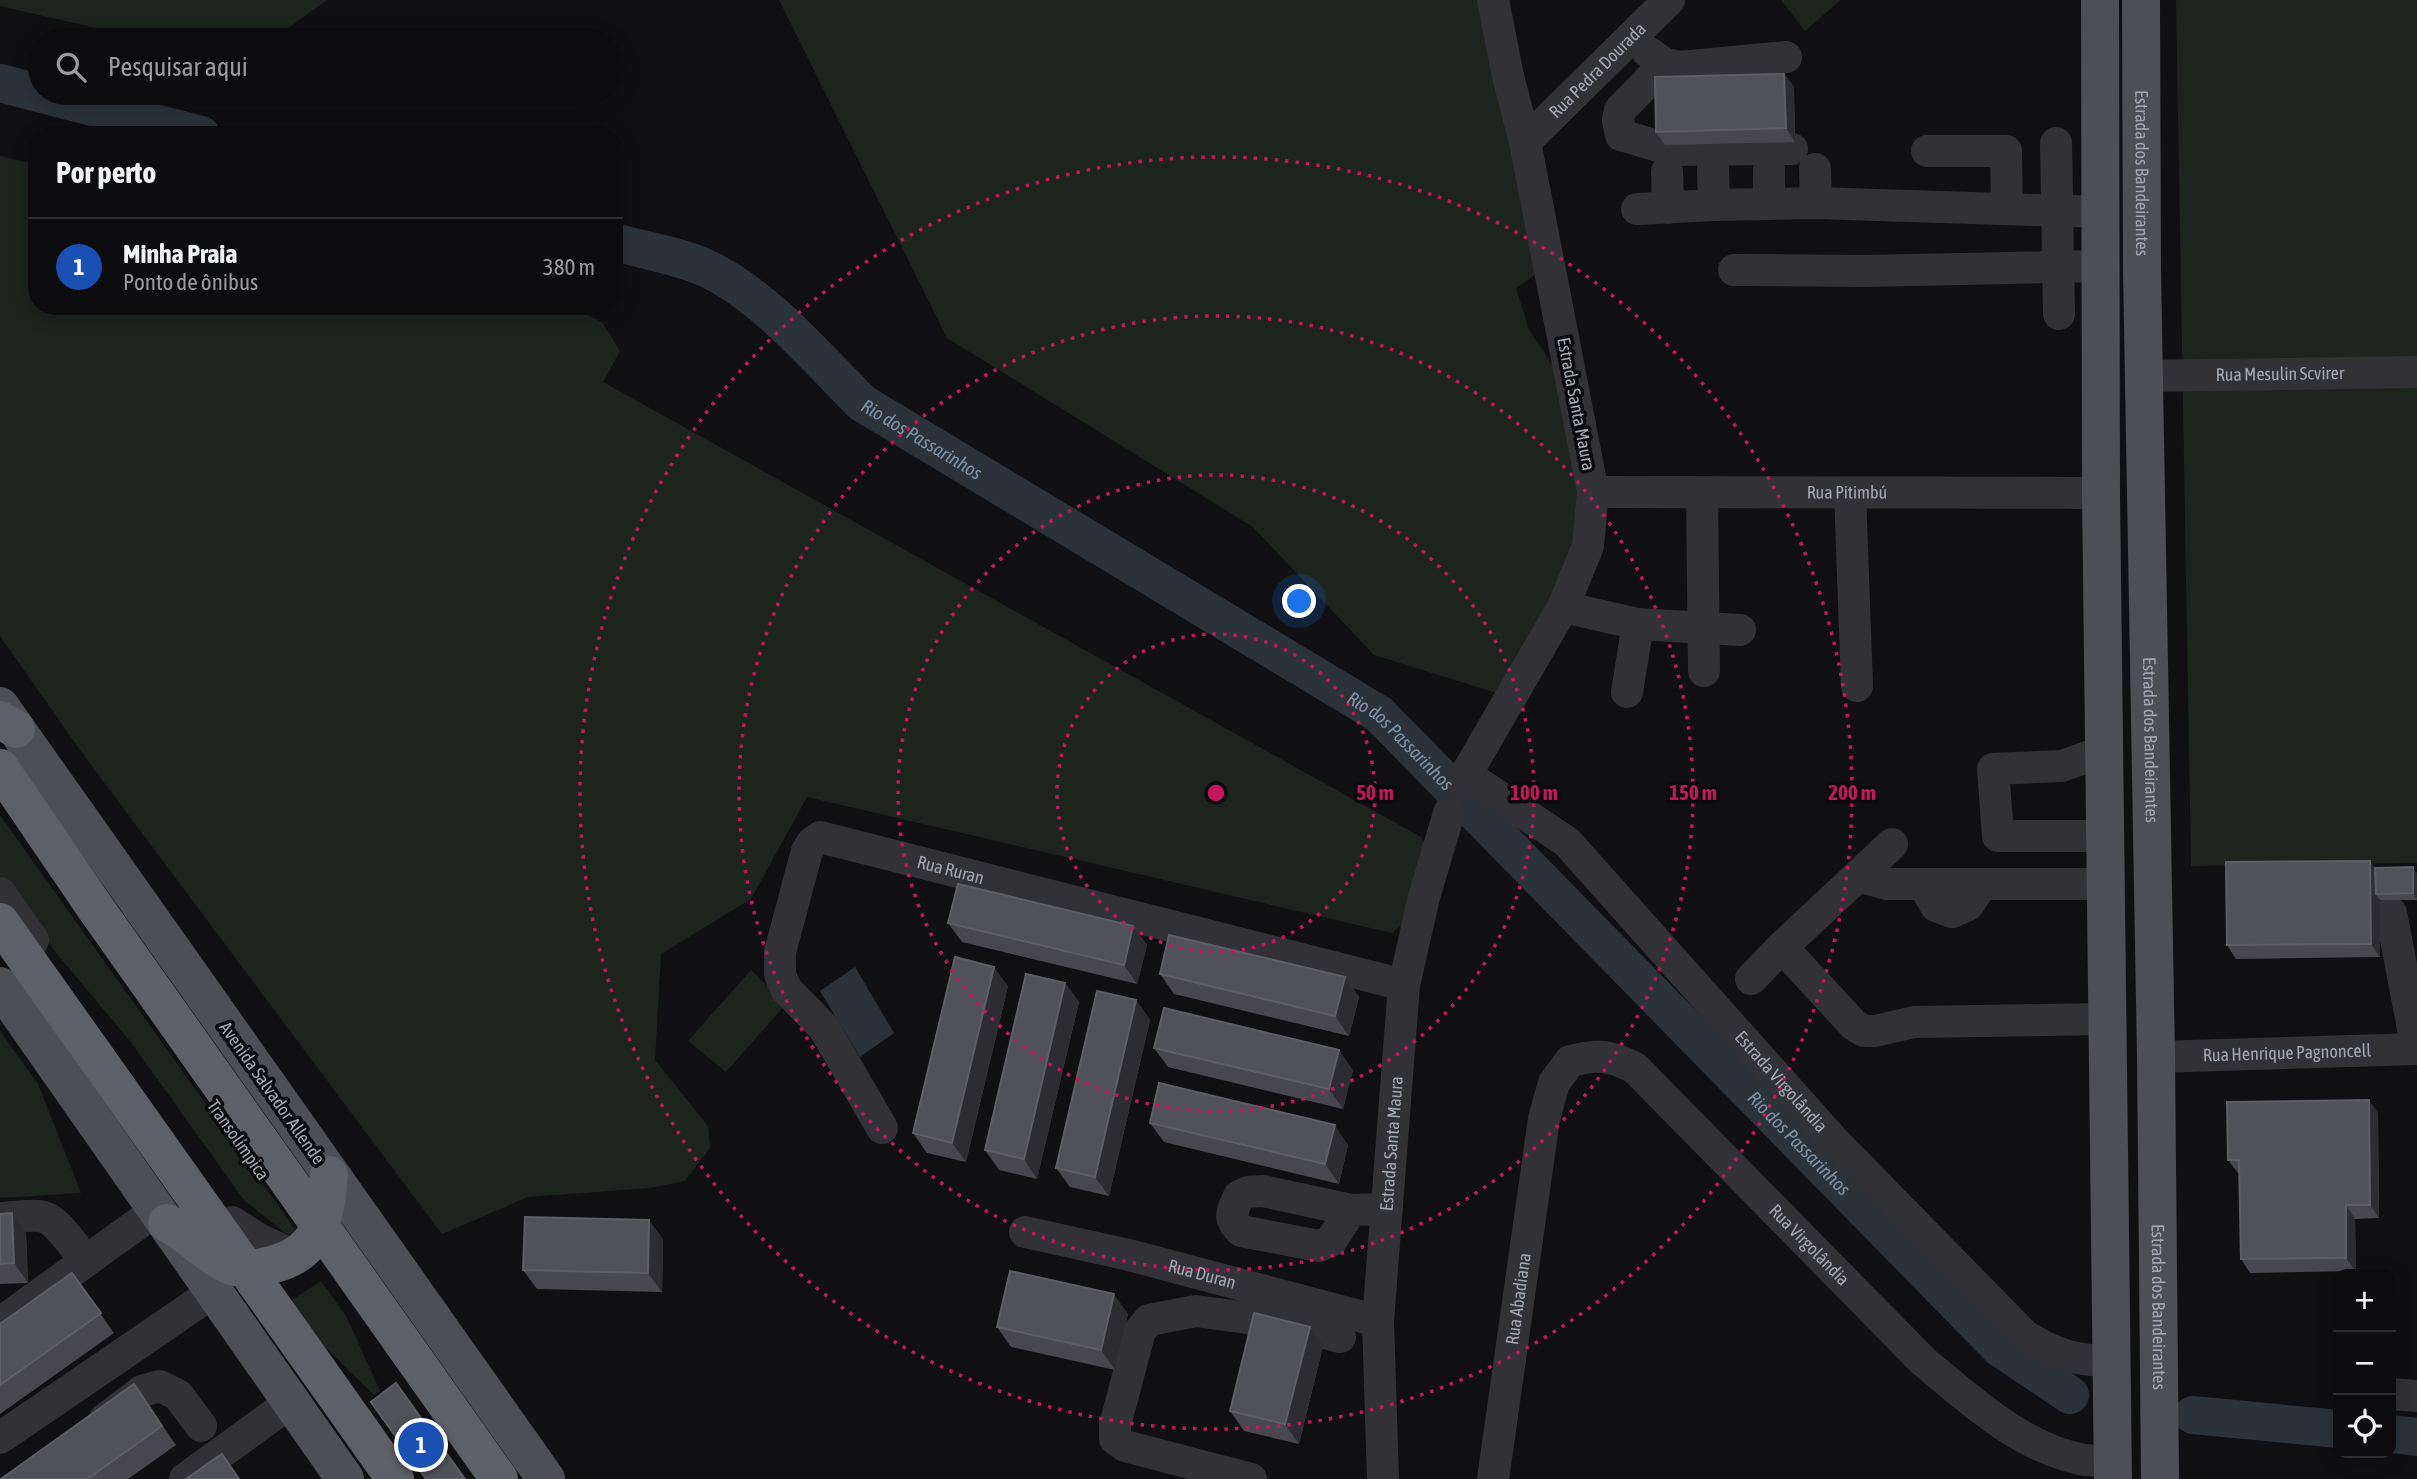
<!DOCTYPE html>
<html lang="pt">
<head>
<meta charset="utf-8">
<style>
	:root { --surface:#0c0c0e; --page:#151517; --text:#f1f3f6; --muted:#9a9b9e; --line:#2c2c2e; --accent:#dfad3b }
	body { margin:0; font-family:"Asap Condensed",sans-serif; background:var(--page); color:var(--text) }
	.controls { position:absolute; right:21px; bottom:21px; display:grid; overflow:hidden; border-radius:14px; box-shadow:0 4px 18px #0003 }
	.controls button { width:63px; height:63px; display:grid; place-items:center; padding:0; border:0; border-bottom:2px solid var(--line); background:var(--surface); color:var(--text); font:35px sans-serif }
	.you { position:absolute; left:1300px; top:602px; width:24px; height:24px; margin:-18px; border:5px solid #fff; border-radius:50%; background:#1a73e8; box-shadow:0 0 0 10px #1a73e833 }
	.badge { display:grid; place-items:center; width:46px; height:46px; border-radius:50%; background:var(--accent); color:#fff; font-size:23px; font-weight:700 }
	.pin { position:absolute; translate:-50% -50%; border:4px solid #fff; box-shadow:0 2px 7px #0006 }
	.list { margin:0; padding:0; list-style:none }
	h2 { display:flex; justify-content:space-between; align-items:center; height:91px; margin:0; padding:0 28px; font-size:30px }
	h2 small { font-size:23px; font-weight:400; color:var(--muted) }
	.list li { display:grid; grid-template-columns:46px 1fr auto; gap:21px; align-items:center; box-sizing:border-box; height:98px; padding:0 28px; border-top:2px solid var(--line) }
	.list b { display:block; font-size:26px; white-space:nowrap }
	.list p { margin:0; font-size:23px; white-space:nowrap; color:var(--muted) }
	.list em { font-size:23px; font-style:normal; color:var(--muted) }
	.icon { flex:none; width:38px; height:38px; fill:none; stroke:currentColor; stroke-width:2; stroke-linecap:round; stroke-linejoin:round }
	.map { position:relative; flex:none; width:2417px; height:1479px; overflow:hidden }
	.search { position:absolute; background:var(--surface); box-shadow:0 4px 18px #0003; left:28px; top:28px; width:595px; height:77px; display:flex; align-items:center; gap:18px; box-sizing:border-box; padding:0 24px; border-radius:38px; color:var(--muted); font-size:26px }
	.panel { position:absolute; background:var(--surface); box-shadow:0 4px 18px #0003; left:28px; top:126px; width:595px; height:189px; border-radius:28px }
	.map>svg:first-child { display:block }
</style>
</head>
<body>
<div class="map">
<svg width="2417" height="1479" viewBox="0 0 2417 1479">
	<rect width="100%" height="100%" fill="#101012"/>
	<path fill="#1d241e" d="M0,0H327L280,34L250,40H148L0,6Z
		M779,0H1490L1546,267L1516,288L1529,330L1574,397L1592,491L1557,601L1500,694L1374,655L1253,527L947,338Z
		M1781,0H1841L1805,31Z
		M2176,0H2417V863L2191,866Z
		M0,156L37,165V306H567L602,322L620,351L603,382L1421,837L1431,854L1413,915L1392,933L807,797L751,899L661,954L655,1060L708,1126L710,1148L685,1181L650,1188L528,1197L442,1234L85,757L0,636Z
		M0,815L302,1239L285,1233L244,1200L130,1041L53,949L0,876Z
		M751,970L786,1004L726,1072L688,1041Z
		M0,1031L38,1084L81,1193L0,1198Z
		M321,1281L346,1316L380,1391L374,1395L320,1342L289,1302Z"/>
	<path fill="#2b3239" d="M855,967L894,1033L860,1057L820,991Z"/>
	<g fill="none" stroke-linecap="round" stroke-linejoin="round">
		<g stroke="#2b3239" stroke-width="38">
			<path d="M0,83L201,135"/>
			<path id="s1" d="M614,242C643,250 681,256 708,269C767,298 816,357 862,403L1379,714L2000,1348L2070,1395"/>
			<path d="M2193,1415L2338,1429"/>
			<path d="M2391,1434L2417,1437"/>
		</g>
		<g stroke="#323236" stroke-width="32">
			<path d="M1648,52L1665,64L1680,67L1786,57"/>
			<path d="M1665,64L1620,110L1618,120L1621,135L1671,150L1792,149"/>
			<path id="s2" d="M1525,142L1669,0"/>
			<path d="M2056,143L2059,314"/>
			<path d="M1927,151H2006L2007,209"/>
			<path d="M1815,169L1816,203"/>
			<path d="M1713,170L1714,205"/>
			<path d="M1667,172L1668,208"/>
			<path d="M1769,204V170"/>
			<path d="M1637,209L1714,205L1816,203L2101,212"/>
			<path d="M1734,270L1865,271L2101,266"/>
			<path id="s3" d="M2144,376L2417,372"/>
			<path id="s4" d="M1593,492L2101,493"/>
			<path d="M1702,493L1704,671"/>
			<path d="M1850,493L1857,686"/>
			<path d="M1563,607L1638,624"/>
			<path d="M1627,692L1638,624L1740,630"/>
			<path d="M2104,751L2062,766L1993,769L1998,836H2104"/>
			<path id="s5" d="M1465,774L1567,842L1833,1140L2025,1336C2058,1356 2073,1359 2111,1362"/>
			<path d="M1461,783L1563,607L1588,546L1593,492L1525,142L1508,76L1493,0"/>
			<path d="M1859,876L1887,884H2105"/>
			<path d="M1924,885L1936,906L1952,912L1968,905L1982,884"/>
			<path d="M0,893L33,940"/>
			<path d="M2391,913L2417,1049"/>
			<path d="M1782,947L1854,1025L1864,1031H1875L1914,1022L2106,1019"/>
			<path d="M1751,979L1782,947L1892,844"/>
			<path id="s6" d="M2156,1057L2417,1049"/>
			<path id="s7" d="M882,1128L824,1028L786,989L780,974V952L807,851L812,843L820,837L1404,985"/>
			<path d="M1351,1210L1331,1241L1319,1246L1241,1231C1227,1217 1232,1213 1239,1196L1248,1192L1263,1191L1351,1210L1387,1209"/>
			<path d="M0,1218C48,1215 45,1209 76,1248"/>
			<path d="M232,1222L262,1241L296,1256"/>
			<path id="s8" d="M1025,1232L1129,1255L1378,1321"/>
			<path d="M0,1323L157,1210"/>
			<path d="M2391,1394L2417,1396"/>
			<path d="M105,1419L142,1391L160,1386L178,1395L201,1426"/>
			<path d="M0,1438L215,1291"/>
			<path d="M185,1479L291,1402"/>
			<path d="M1251,1479L1125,1446L1115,1439V1425L1140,1331L1149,1320L1196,1311L1292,1324L1340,1337"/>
			<path id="s9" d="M1383,1479L1378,1321L1404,985L1424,897L1449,813"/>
			<path id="s10" d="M1493,1479L1544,1119L1554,1083L1570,1061C1598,1054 1609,1055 1635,1068L1923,1361C1970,1400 2022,1449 2085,1460C2094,1461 2104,1460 2112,1460"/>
		</g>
		<g stroke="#4e4f55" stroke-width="38">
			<path d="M2100,0L2101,493L2113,1479"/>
			<path id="s11" d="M2141,0L2142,269L2156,1057L2160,1479"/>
			<path d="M0,706L546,1479"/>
			<path d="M0,986L345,1479"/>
		</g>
		<path stroke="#5e6067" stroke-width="38" d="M0,720L16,729
			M0,768L94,906L499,1479
			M0,922L395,1479
			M167,1223C190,1234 206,1255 229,1265C242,1270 258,1269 271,1265C320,1253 325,1219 329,1175"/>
	</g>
	<path fill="#47474d" d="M1784,74L1794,87L1795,142L1665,145L1656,132Z
		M2375,868L2417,873V900H2380V957L2236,959L2227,945Z
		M948,923L1133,926L1147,945L1137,984L962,942Z
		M1160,974L1345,977L1359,997L1349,1036L1174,994Z
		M1065,983L1079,1002L1037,1179L999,1170L985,1150Z
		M1008,986L966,1162L927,1153L913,1133Z
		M1136,1000L1150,1020L1109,1196L1070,1187L1056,1168Z
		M1154,1048L1353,1070L1343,1109L1168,1067Z
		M2378,1113L2379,1218L2355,1219L2356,1271L2250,1273L2241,1259L2240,1173H2238L2228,1160Z
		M1150,1123L1348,1145L1339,1184L1164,1142Z
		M0,1214L26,1233L28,1283L0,1284Z
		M663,1239L662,1292L537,1289L523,1270Z
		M72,1273L114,1333L0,1414V1324Z
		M1128,1314L1115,1370L1011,1347L997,1327Z
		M1323,1346L1299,1444L1244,1431L1230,1411Z
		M134,1384L176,1445L128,1479H1Z"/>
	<path fill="#2d2d31" d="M1784,74L1794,87L1795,142L1786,128Z
		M2370,861L2380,875L2376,894L2380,900V957L2371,944Z
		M2413,867L2417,873V899L2413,893Z
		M1133,926L1147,945L1137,984L1124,965Z
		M994,967L1008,986L966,1162L952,1143Z
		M1345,977L1359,997L1349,1036L1335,1016Z
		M1065,983L1079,1002L1037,1179L1024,1159Z
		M1136,1000L1150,1020L1109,1196L1095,1177Z
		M1339,1050L1353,1070L1343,1109L1329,1089Z
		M2369,1100L2378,1113L2379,1218L2370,1205Z
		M1335,1125L1348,1145L1339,1184L1325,1164Z
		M2346,1205L2355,1219L2356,1271L2346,1258Z
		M12,1213L26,1233L28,1283L14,1263Z
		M649,1220L663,1239L662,1292L648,1273Z
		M1114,1294L1128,1314L1115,1370L1101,1350Z
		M1310,1327L1323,1346L1299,1444L1285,1424Z"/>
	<path fill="#515257" stroke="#5e5f65" stroke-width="2" d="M1784,74L1786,128L1656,132L1655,77Z
		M2370,861L2371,944L2227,945L2226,862Z
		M2413,867V893L2376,894L2375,868Z
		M958,884L1133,926L1124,965L948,923Z
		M1169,935L1345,977L1335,1016L1160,974Z
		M955,957L994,967L952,1143L913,1133Z
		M1026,974L1065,983L1024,1159L985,1150Z
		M1097,991L1136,1000L1095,1177L1056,1168Z
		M1164,1008L1339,1050L1329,1089L1154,1048Z
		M1159,1083L1335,1125L1325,1164L1150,1123Z
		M2369,1100L2370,1205H2346V1258L2241,1259L2239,1160H2228L2227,1102Z
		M12,1213L14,1263L0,1264V1214Z
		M525,1217L649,1220L648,1273L523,1270Z
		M1010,1271L1114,1294L1101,1350L997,1327Z
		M72,1273L101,1313L0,1385V1324Z
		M1254,1313L1310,1327L1285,1424L1230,1411Z
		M396,1383L465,1479H426L371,1402Z
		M134,1384L162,1426L87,1479H1Z
		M222,1454L239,1479H186Z"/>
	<g fill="none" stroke="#c2185b" stroke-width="3.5" stroke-dasharray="3.5 7">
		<circle cx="1216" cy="793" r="159"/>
		<circle cx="1216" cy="793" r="318"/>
		<circle cx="1216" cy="793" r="477"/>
		<circle cx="1216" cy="793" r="636"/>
	</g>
	<g text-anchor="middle" stroke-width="7" stroke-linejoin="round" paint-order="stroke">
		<g font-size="18" fill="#a3a7b1" stroke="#0b0b0d">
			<text dy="6" stroke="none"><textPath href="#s2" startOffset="102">Rua Pedra Dourada</textPath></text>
			<text dy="6" stroke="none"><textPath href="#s11" startOffset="173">Estrada dos Bandeirantes</textPath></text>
			<text dy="6" stroke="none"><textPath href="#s3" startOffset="136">Rua Mesulin Scvirer</textPath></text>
			<text transform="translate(1576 404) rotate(79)" y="6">Estrada Santa Maura</text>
			<text dy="6" stroke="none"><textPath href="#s4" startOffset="254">Rua Pitimbú</textPath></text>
			<text dy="6" stroke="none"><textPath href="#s11" startOffset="740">Estrada dos Bandeirantes</textPath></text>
			<text dy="6" stroke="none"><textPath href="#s7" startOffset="467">Rua Ruran</textPath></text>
			<text dy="6" stroke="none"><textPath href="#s6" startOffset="131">Rua Henrique Pagnoncell</textPath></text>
			<text dy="6" stroke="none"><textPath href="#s5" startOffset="444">Estrada Virgolândia</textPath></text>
			<text transform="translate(272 1093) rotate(55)" y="6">Avenida Salvador Allende</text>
			<text transform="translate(238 1140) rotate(55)" y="6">Transolímpica</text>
			<text dy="6" stroke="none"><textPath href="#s9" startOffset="336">Estrada Santa Maura</textPath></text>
			<text dy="6" stroke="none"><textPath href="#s10" startOffset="744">Rua Virgolândia</textPath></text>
			<text dy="6" stroke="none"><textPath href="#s8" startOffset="182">Rua Duran</textPath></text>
			<text dy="6" stroke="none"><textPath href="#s10" startOffset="182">Rua Abadiana</textPath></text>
			<text dy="6" stroke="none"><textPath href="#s11" startOffset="1307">Estrada dos Bandeirantes</textPath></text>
		</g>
		<g font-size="19" font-style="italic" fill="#7c93a9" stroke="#0b0b0d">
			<text dy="7" stroke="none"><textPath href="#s1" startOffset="373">Rio dos Passarinhos</textPath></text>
			<text dy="7" stroke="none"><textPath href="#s1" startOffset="940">Rio dos Passarinhos</textPath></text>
			<text dy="7" stroke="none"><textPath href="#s1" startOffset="1507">Rio dos Passarinhos</textPath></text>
		</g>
	</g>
	<circle cx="1216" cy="793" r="10" fill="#c2185b" stroke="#0b0b0d" stroke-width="3.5"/>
	<g font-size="21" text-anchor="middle" font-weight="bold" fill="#c2185b" stroke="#0b0b0d" stroke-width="7" stroke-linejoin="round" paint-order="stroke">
		<text x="1375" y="800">50 m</text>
		<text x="1534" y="800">100 m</text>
		<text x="1693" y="800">150 m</text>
		<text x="1852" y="800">200 m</text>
	</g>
</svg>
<div class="controls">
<button>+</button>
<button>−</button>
<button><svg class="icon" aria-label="locate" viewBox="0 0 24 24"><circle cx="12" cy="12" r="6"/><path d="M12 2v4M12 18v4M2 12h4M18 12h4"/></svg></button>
</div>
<div class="you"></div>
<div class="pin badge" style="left:421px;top:1445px;background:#1a4fb4">1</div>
<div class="search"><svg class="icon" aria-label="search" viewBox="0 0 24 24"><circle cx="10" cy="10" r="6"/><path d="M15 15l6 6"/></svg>Pesquisar aqui</div>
<section class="panel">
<h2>Por perto<small></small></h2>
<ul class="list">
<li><span class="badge" style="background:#1a4fb4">1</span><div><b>Minha Praia</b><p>Ponto de ônibus</p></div><em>380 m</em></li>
</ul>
</section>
</div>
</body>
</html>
